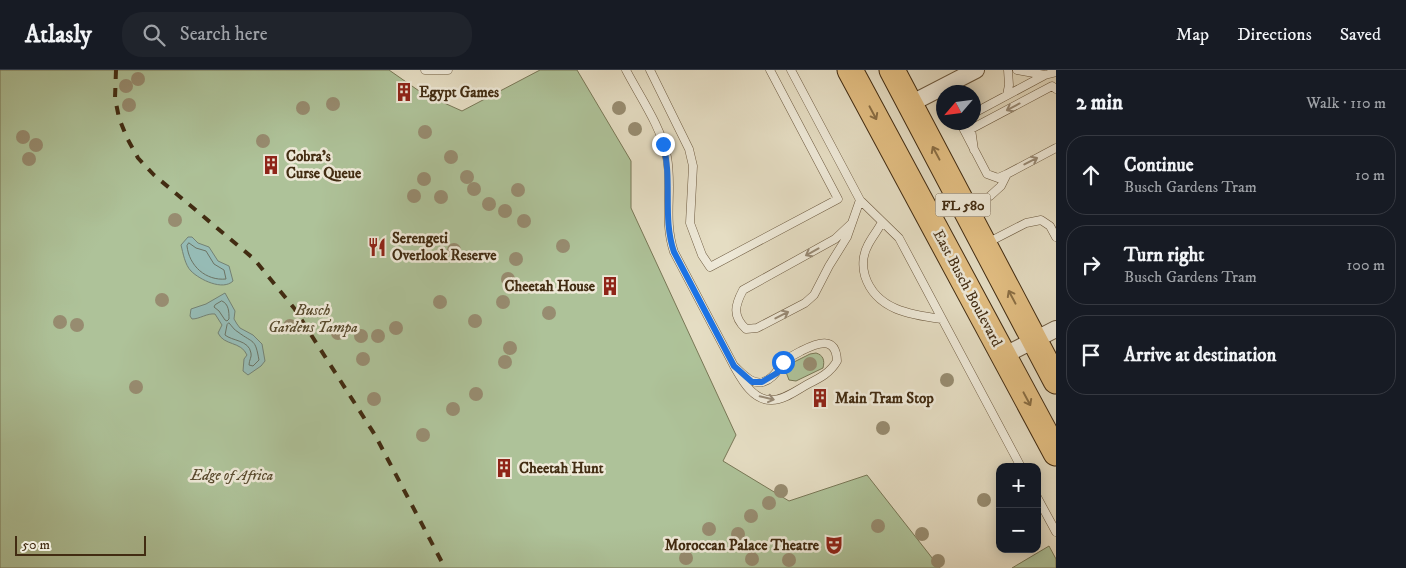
<!DOCTYPE html>
<html lang="en">
<head>
<meta charset="utf-8">
<style>
	:root { --surface:#171b24; --page:#20242c; --text:#f1f3f6; --muted:#9ea1a6; --line:#363941 }
	body { margin:0; font-family:"IM FELL DW Pica",serif; background:var(--page); color:var(--text) }
	.controls { position:absolute; right:15px; bottom:15px; display:grid; overflow:hidden; border-radius:10px; box-shadow:0 2px 12px #0003 }
	.controls button { width:45px; height:45px; display:grid; place-items:center; padding:0; border:0; border-bottom:1px solid var(--line); background:var(--surface); color:var(--text); font:25px sans-serif }
	.compass { position:absolute; left:936px; top:15px; width:45px; height:45px; border-radius:50%; background:var(--surface); box-shadow:0 2px 12px #0003; rotate:242deg }
	.scale { position:absolute; left:15px; bottom:12px; width:131px; box-sizing:border-box; padding-left:5px; border:2px solid #422c12; border-top:0; font-size:14px; line-height:18px; white-space:nowrap; color:#422c12; -webkit-text-stroke:4px #eee9d8; paint-order:stroke }
	.stop { position:absolute; width:15px; height:15px; margin:-11px; border:4px solid #1a73e8; border-radius:50%; background:#fff }
	.stop.end { background:#1a73e8; border-color:#fff; box-shadow:0 1px 5px #0008 }
	.list { margin:0; padding:0; list-style:none }
	h2 { display:flex; justify-content:space-between; align-items:center; height:65px; margin:0; padding:0 20px; font-size:21px }
	h2 small { font-size:16px; font-weight:400; color:var(--muted) }
	.list li { display:grid; grid-template-columns:32px 1fr auto; gap:15px; align-items:center; box-sizing:border-box; height:80px; margin:0 10px 10px; padding:0 10px; border:1px solid var(--line); border-radius:20px }
	.list b { display:block; font-size:19px; white-space:nowrap }
	.list p { margin:0; font-size:16px; white-space:nowrap; color:var(--muted) }
	.list em { font-size:16px; font-style:normal; color:var(--muted) }
	.icon { flex:none; width:28px; height:28px; fill:none; stroke:currentColor; stroke-width:2; stroke-linecap:round; stroke-linejoin:round }
	.map { position:relative; flex:none; width:1056px; height:498px; overflow:hidden }
	header { display:flex; align-items:center; gap:30px; box-sizing:border-box; height:70px; padding:0 25px; background:var(--surface); border-bottom:1px solid var(--line) }
	header strong { font-size:24px }
	nav { display:flex; gap:28px; margin-inline-start:auto; font-size:18px }
	.search { width:350px; height:45px; background:var(--page); display:flex; align-items:center; gap:12px; box-sizing:border-box; padding:0 18px; border-radius:20px; color:var(--muted); font-size:19px }
	main { display:flex }
	aside { flex:1; background:var(--surface) }
	.map>svg:first-child { display:block }
</style>
</head>
<body>
<header>
<strong>Atlasly</strong>
<div class="search"><svg class="icon" aria-label="search" viewBox="0 0 24 24"><circle cx="10" cy="10" r="6"/><path d="M15 15l6 6"/></svg>Search here</div>
<nav><a>Map</a><a>Directions</a><a>Saved</a></nav>
</header>
<main>
<div class="map">
<svg width="1056" height="498" viewBox="0 0 1056 498">
	<rect width="100%" height="100%" fill="#e5ddc3"/>
	<filter id="stains"><feTurbulence type="fractalNoise" baseFrequency=".004" numOctaves="4"/><feColorMatrix values="0 0 0 0 .2 0 0 0 0 .09 0 0 0 0 .02 0 0 0 .5 -.17"/></filter>
	<radialGradient id="worn" r=".72"><stop offset=".6" stop-color="#630" stop-opacity="0"/><stop offset="1" stop-color="#630" stop-opacity=".3"/></radialGradient>
	<path fill="#aec299" stroke="#787756" d="M0,0H389L422,23L462,41L540,0H577L631,91V138L736,365L723,391L789,431L867,405L940,498H0Z
		M816,283C823,285 825,290 823,298L796,311L789,310L786,302L788,295L810,284Z
		M1049,476L1056,489V498H1012Z"/>
	<path fill="#96bbb5" stroke="#748274" d="M188,167H192L198,173L209,177L218,191L229,196L233,211C223,221 200,210 191,201C185,195 183,183 181,175Z
		M225,223L235,241L234,249L237,254L240,258L253,265L262,274L265,291L261,296L248,305L243,301L244,289L247,285C241,271 224,276 218,263L222,255L215,244C207,243 200,249 192,249L190,246L191,239L206,234Z"/>
	<g fill="none" stroke-linecap="round" stroke-linejoin="round">
		<path stroke="#6c7464" stroke-width="1" d="M189,173L196,178L206,181L214,194L224,200L226,209C206,211 189,196 187,176Z
			M222,231C229,234 229,242 229,249L227,251L225,250L219,241L214,237L215,235Z
			M229,253C232,256 234,260 238,262C254,274 255,268 259,290L253,296L249,295C249,290 252,287 251,283C249,270 232,271 225,265L227,255Z"/>
		<g stroke="#6b583e" stroke-width="9">
			<path id="service" d="M425,0H448
				M626,0C640,27 661,56 667,87C673,120 663,149 674,182L734,296C742,310 753,331 772,330C784,330 797,320 808,314C820,308 830,303 837,291C836,265 817,273 801,281C796,284 789,287 785,291C777,299 775,308 763,312C751,315 742,303 734,296
				M650,0L689,79L693,96L690,153L702,185L710,197L838,129L770,0
				M791,0L860,130L847,167L829,196L814,225L805,233L757,258L746,259C732,246 735,235 743,220L835,169L851,154
				M1017,0L1045,5L1056,2
				M1007,25L1009,15L1008,0
				M974,43L1045,5
				M964,52L963,58L987,104L998,108L1007,104
				M974,80L971,59L1052,16L1056,19
				M860,130L899,168L1021,397
				M968,140L990,126L1001,116L1007,104L1056,78
				M882,152C878,160 872,167 868,175C863,184 862,196 865,206C876,240 911,245 942,249
				M987,173L1026,153L1041,150L1050,156L1056,167
				M1037,427L1056,462"/>
		</g>
		<g stroke="#6b583e" stroke-width="18">
			<path id="minor" d="M910,34L976,0
				M1005,285L1056,259"/>
		</g>
		<g stroke="#422c12" stroke-width="27">
			<path id="primary" d="M850,0L1056,383
				M892,0L1056,311"/>
		</g>
		<use href="#service" stroke="#eee9d8" stroke-width="8"/>
		<use href="#minor" stroke="#eee9d8" stroke-width="16"/>
		<use href="#primary" stroke="#e2be82" stroke-width="25"/>
		<path stroke="#422c12" stroke-width="4" stroke-dasharray="9 9" stroke-linecap="butt" d="M116,0L115,28L119,48L127,68L138,88L154,105L254,189L294,238L375,365L445,498"/>
	</g>
	<g fill="#978c70">
		<circle cx="138" cy="9" r="7"/>
		<circle cx="126" cy="16" r="7"/>
		<circle cx="333" cy="34" r="7"/>
		<circle cx="129" cy="35" r="7"/>
		<circle cx="303" cy="38" r="7"/>
		<circle cx="619" cy="38" r="7"/>
		<circle cx="635" cy="59" r="7"/>
		<circle cx="425" cy="62" r="7"/>
		<circle cx="23" cy="67" r="7"/>
		<circle cx="263" cy="71" r="7"/>
		<circle cx="36" cy="75" r="7"/>
		<circle cx="451" cy="87" r="7"/>
		<circle cx="29" cy="89" r="7"/>
		<circle cx="467" cy="107" r="7"/>
		<circle cx="424" cy="109" r="7"/>
		<circle cx="474" cy="119" r="7"/>
		<circle cx="518" cy="120" r="7"/>
		<circle cx="414" cy="126" r="7"/>
		<circle cx="441" cy="127" r="7"/>
		<circle cx="489" cy="134" r="7"/>
		<circle cx="505" cy="141" r="7"/>
		<circle cx="175" cy="150" r="7"/>
		<circle cx="524" cy="151" r="7"/>
		<circle cx="563" cy="176" r="7"/>
		<circle cx="454" cy="180" r="7"/>
		<circle cx="516" cy="189" r="7"/>
		<circle cx="508" cy="209" r="7"/>
		<circle cx="162" cy="230" r="7"/>
		<circle cx="440" cy="232" r="7"/>
		<circle cx="503" cy="232" r="7"/>
		<circle cx="549" cy="243" r="7"/>
		<circle cx="475" cy="251" r="7"/>
		<circle cx="60" cy="252" r="7"/>
		<circle cx="77" cy="255" r="7"/>
		<circle cx="290" cy="256" r="7"/>
		<circle cx="396" cy="258" r="7"/>
		<circle cx="338" cy="263" r="7"/>
		<circle cx="361" cy="266" r="7"/>
		<circle cx="378" cy="266" r="7"/>
		<circle cx="510" cy="278" r="7"/>
		<circle cx="363" cy="289" r="7"/>
		<circle cx="505" cy="292" r="7"/>
		<circle cx="810" cy="294" r="7"/>
		<circle cx="947" cy="310" r="7"/>
		<circle cx="136" cy="317" r="7"/>
		<circle cx="476" cy="324" r="7"/>
		<circle cx="374" cy="329" r="7"/>
		<circle cx="453" cy="339" r="7"/>
		<circle cx="883" cy="358" r="7"/>
		<circle cx="423" cy="365" r="7"/>
		<circle cx="781" cy="421" r="7"/>
		<circle cx="984" cy="430" r="7"/>
		<circle cx="769" cy="433" r="7"/>
		<circle cx="751" cy="446" r="7"/>
		<circle cx="878" cy="456" r="7"/>
		<circle cx="709" cy="459" r="7"/>
		<circle cx="738" cy="464" r="7"/>
		<circle cx="922" cy="464" r="7"/>
		<circle cx="686" cy="488" r="7"/>
		<circle cx="752" cy="489" r="7"/>
		<circle cx="789" cy="490" r="7"/>
		<circle cx="938" cy="491" r="7"/>
	</g>
	<defs><path id="oneway-shaft" d="M-6 0H5M1.5-3L5.5 0L1.5 3" fill="none" stroke-width="1.6" stroke-linecap="round" stroke-linejoin="round" transform="scale(1.25)"/></defs>
	<g stroke="#988a75">
		<use href="#oneway-shaft" transform="translate(1013 37) rotate(152)"/>
		<use href="#oneway-shaft" transform="translate(1031 91) rotate(-27)"/>
		<use href="#oneway-shaft" transform="translate(812 182) rotate(151)"/>
		<use href="#oneway-shaft" transform="translate(782 245) rotate(-27)"/>
		<use href="#oneway-shaft" transform="translate(767 328) rotate(13)"/>
	</g>
	<g stroke="#8a6e44">
		<use href="#oneway-shaft" transform="translate(873 43) rotate(62)"/>
		<use href="#oneway-shaft" transform="translate(936 83) rotate(-118)"/>
		<use href="#oneway-shaft" transform="translate(1012 227) rotate(-118)"/>
		<use href="#oneway-shaft" transform="translate(1027 329) rotate(62)"/>
	</g>
	<g fill="none" stroke-linecap="round" stroke-linejoin="round">
		<path stroke="#1a73e8" stroke-width="6" d="M663,74C673,110 662,147 674,182L734,296L752,312H762L777,303L783,292"/>
	</g>
	<defs>
		<g id="building-bare" transform="scale(1.5)"><path d="M-4-6H4V6H1V3H-1V6H-4ZM-2.5-4.3h1.7v1.8h-1.7ZM.8-4.3h1.7v1.8H.8ZM-2.5-1h1.7V.8h-1.7ZM.8-1h1.7V.8H.8Z" fill="#8f2418" stroke="#eee9d8" stroke-width="2.5" paint-order="stroke"/></g>
		<g id="restaurant-bare" transform="scale(1.5)"><path d="M-5-6h1v4h1v-4h1v4h1v-4h1v5L-1.5 .5V6h-2V.5L-5-1ZM5-6V6H3V1.5H1.5Q1.5-4 5-6Z" fill="#8f2418" stroke="#eee9d8" stroke-width="2.5" paint-order="stroke"/></g>
		<g id="theatre-bare" transform="scale(1.5)"><path d="M-5-5.5Q0-4 5-5.5V0Q5 5 0 6Q-5 5-5 0ZM-3.3-2.5H-1v1.5H-3.3ZM1-2.5H3.3v1.5H1ZM-2.8 1Q0 5.5 2.8 1Z" fill="#8f2418" stroke="#eee9d8" stroke-width="2.5" paint-order="stroke"/></g>
	</defs>
	<g fill-rule="evenodd">
		<use href="#building-bare" x="404" y="22"/>
		<use href="#building-bare" x="271" y="95"/>
		<use href="#restaurant-bare" x="377" y="177"/>
		<use href="#building-bare" x="610" y="216"/>
		<use href="#building-bare" x="820" y="328"/>
		<use href="#building-bare" x="504" y="398"/>
		<use href="#theatre-bare" x="834" y="475"/>
	</g>
	<g text-anchor="middle" stroke-width="5" stroke-linejoin="round" paint-order="stroke">
		<rect fill="#eee9d8" stroke="#76654d" stroke-width="1" x="935.5" y="123.5" width="55" height="23" rx="4"/>
		<g font-size="14" font-weight="bold" fill="#422c12">
			<text x="963" y="140">FL 580</text>
		</g>
		<g font-size="15" font-weight="bold" fill="#422c12" stroke="#eee9d8" text-anchor="start">
			<text x="419" y="27">Egypt Games</text>
			<text x="286" y="91">Cobra's<tspan x="286" dy="17">Curse Queue</tspan></text>
			<text x="392" y="173">Serengeti<tspan x="392" dy="17">Overlook Reserve</tspan></text>
			<text x="595" y="221" text-anchor="end">Cheetah House</text>
			<text x="835" y="333">Main Tram Stop</text>
			<text x="519" y="403">Cheetah Hunt</text>
			<text x="819" y="480" text-anchor="end">Moroccan Palace Theatre</text>
		</g>
		<g font-size="15" fill="#422c12" stroke="#eee9d8">
			<text transform="translate(968 218) rotate(62)" y="5">East Busch Boulevard</text>
		</g>
		<g font-size="15" font-style="italic" fill="#584a2d" stroke="#eee9d8">
			<text x="313" y="245">Busch<tspan x="313" dy="17">Gardens Tampa</tspan></text>
			<text x="232" y="410">Edge of Africa</text>
		</g>
	</g>
	<rect width="100%" height="100%" filter="url(#stains)"/>
	<rect width="100%" height="100%" fill="url(#worn)"/>
</svg>
<div class="controls">
<button>+</button>
<button>−</button>
</div>
<svg class="compass" viewBox="-18 -18 36 36"><path d="M0-13l5 13h-10z" fill="#e53935"/><path d="M0 13l5-13h-10z" fill="#9ea1a6"/></svg>
<div class="scale">50 m</div>
<div class="stop" style="left:783px;top:292px"></div>
<div class="stop end" style="left:663px;top:74px"></div>
</div>
<aside>
<h2>2 min<small>Walk · 110 m</small></h2>
<ul class="list">
<li><svg class="icon" aria-label="ahead" viewBox="0 0 24 24"><path d="M12 20V5M6 11l6-6 6 6"/></svg><div><b>Continue</b><p>Busch Gardens Tram</p></div><em>10 m</em></li>
<li><svg class="icon" aria-label="right" viewBox="0 0 24 24"><path d="M7 20v-9h11M14 6l5 5-5 5"/></svg><div><b>Turn right</b><p>Busch Gardens Tram</p></div><em>100 m</em></li>
<li><svg class="icon" aria-label="arrive" viewBox="0 0 24 24"><path d="M6 21V4h12l-3 4 3 4H6"/></svg><div><b>Arrive at destination</b></div></li>
</ul>
</aside>
</main>
</body>
</html>
